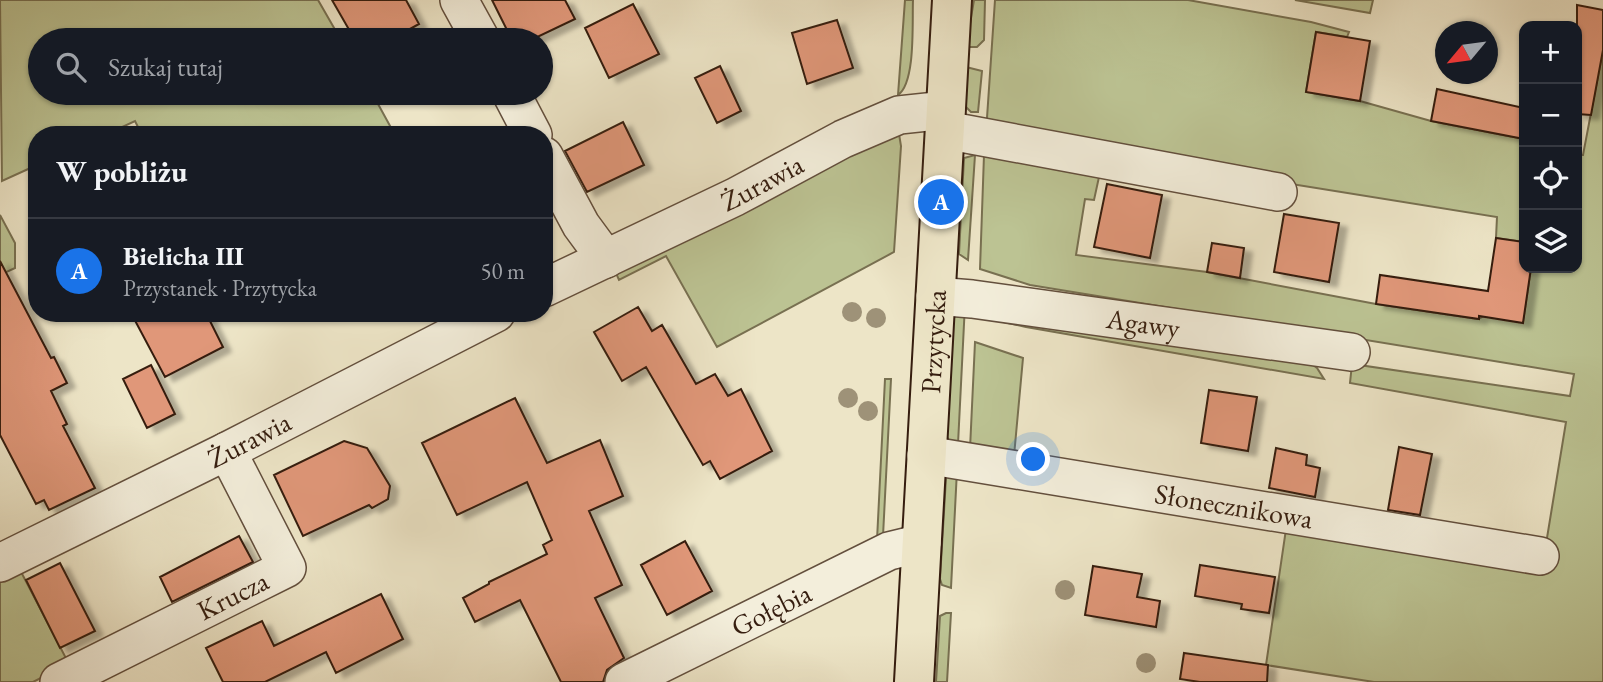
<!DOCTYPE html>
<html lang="pl">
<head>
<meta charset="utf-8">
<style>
	:root { --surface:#171b24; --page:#242831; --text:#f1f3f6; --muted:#9ea1a6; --line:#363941; --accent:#1a73e8 }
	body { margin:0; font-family:"EB Garamond",serif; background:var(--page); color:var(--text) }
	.controls { position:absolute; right:21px; top:21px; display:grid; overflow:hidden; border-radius:14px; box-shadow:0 2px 5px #0004 }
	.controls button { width:63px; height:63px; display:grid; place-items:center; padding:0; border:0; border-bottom:2px solid var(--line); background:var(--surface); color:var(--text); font:35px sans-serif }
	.compass { position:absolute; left:1435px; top:21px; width:63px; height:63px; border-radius:50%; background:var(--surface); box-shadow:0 2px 5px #0004; rotate:241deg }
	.you { position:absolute; left:1034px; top:460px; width:24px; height:24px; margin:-18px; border:5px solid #fff; border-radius:50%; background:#1a73e8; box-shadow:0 0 0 10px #1a73e833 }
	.badge { display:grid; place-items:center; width:46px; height:46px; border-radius:50%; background:var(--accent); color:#fff; font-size:23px; font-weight:700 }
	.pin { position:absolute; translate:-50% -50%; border:4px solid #fff; box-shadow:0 2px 7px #0006 }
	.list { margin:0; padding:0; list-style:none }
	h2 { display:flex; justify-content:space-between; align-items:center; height:91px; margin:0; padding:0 28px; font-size:30px }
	h2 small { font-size:23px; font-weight:400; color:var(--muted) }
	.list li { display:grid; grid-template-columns:46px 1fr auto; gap:21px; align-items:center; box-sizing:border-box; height:105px; padding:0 28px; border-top:2px solid var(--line) }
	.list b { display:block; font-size:26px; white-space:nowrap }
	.list p { margin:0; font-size:23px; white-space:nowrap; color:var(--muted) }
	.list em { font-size:23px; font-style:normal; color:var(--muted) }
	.icon { flex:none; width:38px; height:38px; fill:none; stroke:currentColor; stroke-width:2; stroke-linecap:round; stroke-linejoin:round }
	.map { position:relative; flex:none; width:1603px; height:682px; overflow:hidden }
	.search { position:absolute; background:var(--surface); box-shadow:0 2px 5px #0004; left:28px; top:28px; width:525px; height:77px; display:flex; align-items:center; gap:18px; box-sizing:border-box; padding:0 24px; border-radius:38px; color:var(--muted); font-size:26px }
	.panel { position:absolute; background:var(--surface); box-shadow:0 2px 5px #0004; left:28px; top:126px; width:525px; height:196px; border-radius:28px }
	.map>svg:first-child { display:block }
</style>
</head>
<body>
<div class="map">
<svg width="1603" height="682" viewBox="0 0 1603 682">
	<defs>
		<filter id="shadow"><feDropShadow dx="8" dy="4.5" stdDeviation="2" flood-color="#0004"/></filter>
	</defs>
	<rect width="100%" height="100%" fill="#ede5c7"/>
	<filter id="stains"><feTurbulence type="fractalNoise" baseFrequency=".00286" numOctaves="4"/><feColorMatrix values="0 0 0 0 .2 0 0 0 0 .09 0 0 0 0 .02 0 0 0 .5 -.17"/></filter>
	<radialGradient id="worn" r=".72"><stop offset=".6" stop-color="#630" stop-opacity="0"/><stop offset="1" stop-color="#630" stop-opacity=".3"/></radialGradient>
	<path fill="#bcc393" stroke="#787051" stroke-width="2" d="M0,0H318L341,40H40V93H372L395,135H142L135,121L105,135H37V165L2,181Z
		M905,0H913C912,21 916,83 898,95Z
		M974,0H985L984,40L977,47H966Z
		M995,0H1188L1311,22L1349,32L1347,37L1316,32L1306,92L1360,101L1431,121L1524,139V242L1496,238L1497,217L1279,182L992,125L987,118Z
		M1295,0H1373L1370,13Z
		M1603,50V682H1374L1266,665L1290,502L1546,544L1566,422L1350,383L1352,364L1570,396L1574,374L1030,285L980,269L984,155L1099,177L1094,200L1085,199L1076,255L1207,272L1376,304L1478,319L1484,316L1523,322L1531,268H1577V155H1583Z
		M966,67L982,71L978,112H971L965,106Z
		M899,134L901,146L894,252L717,347L666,256L619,280L615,271L874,139Z
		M975,155L968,260L959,254L964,158Z
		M0,215L15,243V268L0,275Z
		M965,304L958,444H951L947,437L953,317L958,308Z
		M1004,311L1309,362L1317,368L1324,379L1026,327L1003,322Z
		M975,342L1023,358L1014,456L970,449Z
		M885,379H891L883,536L877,540Z
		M957,470L951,588L942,585L940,579L946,478L950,472Z
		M19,568L69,664L33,682H0V577Z
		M946,613H951L947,682H936L940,616Z"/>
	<path fill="#e09779" stroke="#351d0f" stroke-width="2" filter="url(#shadow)" d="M332,0H406L419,24L390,40H355Z
		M492,0H565L575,19L531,40H512Z
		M633,4L659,54L609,78L585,28Z
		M1577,5L1603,10V50L1591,115L1577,114Z
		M837,20L853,68L807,84L792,33Z
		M1316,32L1370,41L1360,101L1306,92Z
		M720,66L741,111L717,123L695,78Z
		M1437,89L1524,108V139L1431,121Z
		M623,122L644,165L587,192L565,151Z
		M1107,184L1162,195L1150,258L1094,247Z
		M1284,214L1339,223L1329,282L1274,272Z
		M1496,238L1524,242V268H1531L1523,323L1479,316V319L1376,304L1380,275L1488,291Z
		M1212,243L1244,248L1240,278L1207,272Z
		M0,261L51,358L54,357L67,383L51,391L67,424L63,426L95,488L49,510L44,500L36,504L0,435Z
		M638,307L652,331L662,325L696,384L715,374L728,396L741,389L772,451L720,479L710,461L703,465L646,367L622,381L594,332Z
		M131,313H206L223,347L165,377Z
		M151,365L175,414L147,428L123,379Z
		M1209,390L1257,397L1248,451L1201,443Z
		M515,398L547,463L600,440L623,496L589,511L622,585L595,598L624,658L607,670L603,682H561L520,600L475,622L463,598L489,584V582L547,554L543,545L552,540L527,482L457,515L422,443Z
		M344,441L367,448L390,486L388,499L372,508L369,505L303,536L274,475Z
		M1399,447L1432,454L1420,515L1388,510Z
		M1276,448L1307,455L1306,465L1320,468L1315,497L1269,488Z
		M239,536L253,562L172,602L160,577Z
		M685,541L712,591L667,615L641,565Z
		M60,563L95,631L60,648L26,580Z
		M1200,565L1275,577L1269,613L1241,609L1242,604L1195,596Z
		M1093,566L1142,574L1137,597L1160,601L1156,627L1085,615Z
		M381,594L403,639L336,673L326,652L265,682H223L206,648L262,621L274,646Z
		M1184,653L1268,665L1267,682H1200L1180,679Z"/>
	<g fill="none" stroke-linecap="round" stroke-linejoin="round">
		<g stroke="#634f3d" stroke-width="40">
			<g id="minor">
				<path d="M459,0L481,40"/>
				<path d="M511,93L533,135"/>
				<path d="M945,130L1278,192"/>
				<path d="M544,156L581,225L606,259"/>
				<path id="s1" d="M544,288L735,197L843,139L899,115L946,110"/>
				<path id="s2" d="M935,296L972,299L1351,352"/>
				<path id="s3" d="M926,455L1540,556"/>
				<path id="s4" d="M0,563L227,451L496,313"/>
				<path id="s5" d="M59,682L287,568L227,451"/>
				<path id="s6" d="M624,682L889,551L922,543"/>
			</g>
		</g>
		<g stroke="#351d0f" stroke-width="42">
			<g id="major">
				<path id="s7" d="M914,682L952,0"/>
			</g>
		</g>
		<use href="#minor" stroke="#f3eedb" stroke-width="37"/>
		<use href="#major" stroke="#ede5c7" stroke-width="38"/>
	</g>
	<g fill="#9e9278">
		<circle cx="852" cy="312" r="10"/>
		<circle cx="876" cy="318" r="10"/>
		<circle cx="848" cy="398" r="10"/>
		<circle cx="868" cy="411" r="10"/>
		<circle cx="1065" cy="590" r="10"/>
		<circle cx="1146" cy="663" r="10"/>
	</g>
	<g text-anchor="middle" stroke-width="7" stroke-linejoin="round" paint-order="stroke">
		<g font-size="28" fill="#351d0f" stroke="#f3eedb">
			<text dy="10" stroke="none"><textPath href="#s1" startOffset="242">Żurawia</textPath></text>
			<text dy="10" stroke="none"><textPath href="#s2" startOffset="210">Agawy</textPath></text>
			<text dy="10" stroke="none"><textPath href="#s7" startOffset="341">Przytycka</textPath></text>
			<text dy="10" stroke="none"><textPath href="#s4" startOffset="278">Żurawia</textPath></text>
			<text dy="10" stroke="none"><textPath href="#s3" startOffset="312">Słonecznikowa</textPath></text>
			<text dy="10" stroke="none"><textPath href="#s5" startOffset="194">Krucza</textPath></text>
			<text dy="10" stroke="none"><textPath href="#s6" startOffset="164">Gołębia</textPath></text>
		</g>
	</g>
	<rect width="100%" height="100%" filter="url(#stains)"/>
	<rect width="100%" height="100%" fill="url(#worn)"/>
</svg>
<div class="controls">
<button>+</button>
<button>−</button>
<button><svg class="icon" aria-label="locate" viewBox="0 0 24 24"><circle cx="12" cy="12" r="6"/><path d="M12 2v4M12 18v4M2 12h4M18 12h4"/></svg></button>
<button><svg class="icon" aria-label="layers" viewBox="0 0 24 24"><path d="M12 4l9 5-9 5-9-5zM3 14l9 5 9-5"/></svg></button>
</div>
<svg class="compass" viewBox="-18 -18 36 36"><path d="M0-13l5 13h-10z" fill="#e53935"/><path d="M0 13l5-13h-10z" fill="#9ea1a6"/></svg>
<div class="you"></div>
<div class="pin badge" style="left:941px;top:202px">A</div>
<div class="search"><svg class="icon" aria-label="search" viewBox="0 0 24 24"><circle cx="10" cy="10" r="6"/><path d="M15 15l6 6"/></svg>Szukaj tutaj</div>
<section class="panel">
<h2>W pobliżu<small></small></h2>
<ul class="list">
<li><span class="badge">A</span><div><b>Bielicha III</b><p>Przystanek · Przytycka</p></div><em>50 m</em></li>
</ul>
</section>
</div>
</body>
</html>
